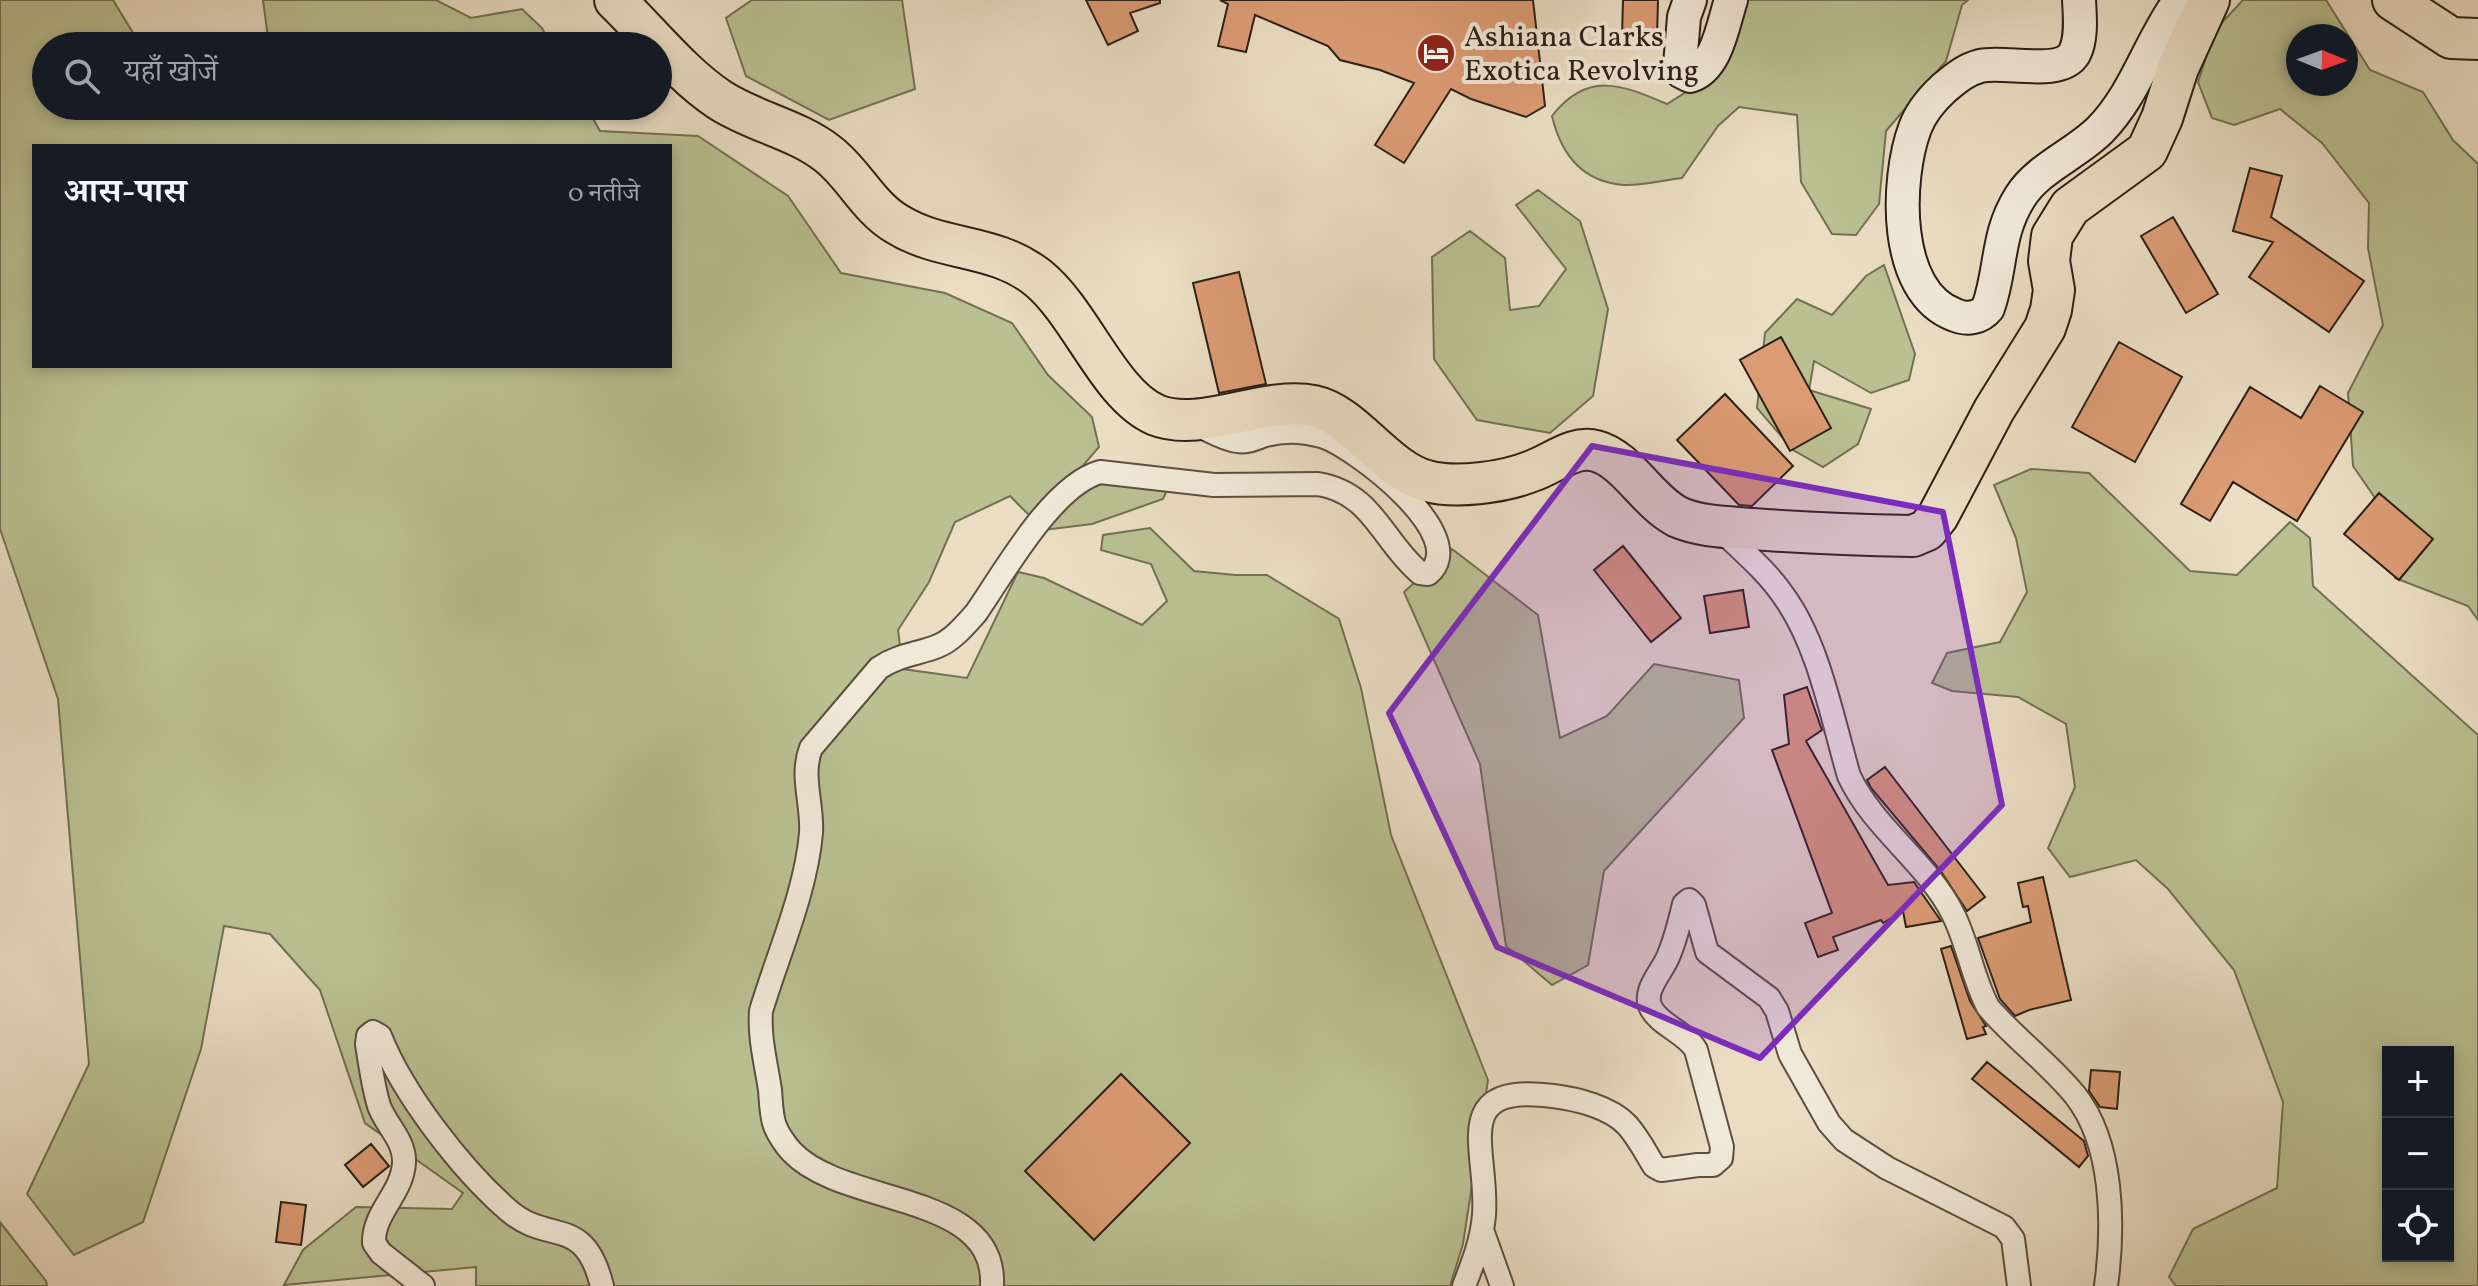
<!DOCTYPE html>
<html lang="hi">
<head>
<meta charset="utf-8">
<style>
	:root { --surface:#171b24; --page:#20242c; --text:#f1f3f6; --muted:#9ea1a6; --line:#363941 }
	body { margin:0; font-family:Vollkorn,"Noto Serif Devanagari",serif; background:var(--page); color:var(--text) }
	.controls { position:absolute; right:24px; bottom:24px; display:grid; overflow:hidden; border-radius:0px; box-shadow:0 4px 12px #0003 }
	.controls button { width:72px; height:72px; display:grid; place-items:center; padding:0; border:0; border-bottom:2px solid var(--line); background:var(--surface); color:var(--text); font:40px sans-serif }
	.compass { position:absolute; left:2286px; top:24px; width:72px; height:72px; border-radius:50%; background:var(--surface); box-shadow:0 4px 12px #0003; rotate:91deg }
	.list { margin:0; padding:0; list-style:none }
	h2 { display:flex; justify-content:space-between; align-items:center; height:104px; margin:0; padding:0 32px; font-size:34px }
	h2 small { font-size:26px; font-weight:400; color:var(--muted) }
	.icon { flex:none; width:44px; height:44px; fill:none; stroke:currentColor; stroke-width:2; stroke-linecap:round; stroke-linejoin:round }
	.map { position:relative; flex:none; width:2478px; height:1286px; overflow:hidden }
	.search { position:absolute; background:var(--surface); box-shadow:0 4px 12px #0003; left:32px; top:32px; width:640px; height:88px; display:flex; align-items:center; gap:20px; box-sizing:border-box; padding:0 28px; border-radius:44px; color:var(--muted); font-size:30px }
	.panel { position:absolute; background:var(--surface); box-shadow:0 4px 12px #0003; left:32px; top:144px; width:640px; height:224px; border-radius:0px }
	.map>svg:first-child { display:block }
</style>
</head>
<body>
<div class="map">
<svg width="2478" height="1286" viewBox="0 0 2478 1286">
	<rect width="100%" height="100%" fill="#eaddc3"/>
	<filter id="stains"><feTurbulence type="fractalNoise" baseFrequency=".0025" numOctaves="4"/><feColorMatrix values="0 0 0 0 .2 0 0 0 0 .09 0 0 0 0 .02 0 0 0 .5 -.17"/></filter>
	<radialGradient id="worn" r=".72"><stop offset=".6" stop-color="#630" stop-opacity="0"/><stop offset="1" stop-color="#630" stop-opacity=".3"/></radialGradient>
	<path fill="#bac092" stroke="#737054" stroke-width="2" fill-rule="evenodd" d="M0,0H113L141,46H46V106H207L213,111L259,117L270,106H586L600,131L698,136L788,196L841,273L945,293L1012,323L1048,375L1092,417L1099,447L1068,483L1119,474L1169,486L1163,499L1092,524L1044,530L1010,496L955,522L929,582L898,630L903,669L967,678L1018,572L1044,578L1142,625L1167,601L1151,564L1101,550L1103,535L1150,528L1194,571L1235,575H1267L1339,619L1361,688L1391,835L1488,1080L1463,1244L1450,1286H476V1267L284,1285L303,1250L356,1207L452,1209L463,1193L365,1123L320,990L270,934L224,926L201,1049L143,1222L74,1255L27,1194L89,1064L58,699L0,529ZM34,146H670V366H34Z
		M263,0H436L471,18L522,9L542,28L552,46H269Z
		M752,0H902L915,89L829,120L746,76L726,18Z
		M1746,0H1968L1962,5L1946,61L1886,131L1879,204L1856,235L1832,234L1801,182L1797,115L1739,107L1718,126L1682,178C1664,180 1642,186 1624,185C1582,182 1561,154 1552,116C1587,71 1621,84 1667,104L1697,85L1725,31Z
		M2243,0H2326L2370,70L2423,92L2453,140L2478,164V620L2468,606L2395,578L2393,524L2353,466L2348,393L2383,325L2368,248L2369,203L2322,143L2280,109L2234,125L2212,118L2198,82L2215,30ZM2298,36H2346V84H2298Z
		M1538,190L1580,221L1608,309L1593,396L1550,433L1477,420L1434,359L1432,257L1470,231L1505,258L1510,310L1539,306L1566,269L1516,205Z
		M1884,265L1915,354L1909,380L1871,393L1814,361L1809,390L1871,409L1858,444L1823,467L1793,450L1757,408L1765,333L1797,299L1832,315L1866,276Z
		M2031,469L2089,473L2190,571L2237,575L2290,522L2310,538L2313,586L2478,735V1286H2176L2169,1277L2193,1229L2277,1188L2283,1102L2234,970L2168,889L2136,860L2070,877L2048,848L2075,787L2066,724L2018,697L1952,691L1932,683L1947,653L2000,642L2027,592L2016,538L1994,485ZM2388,1052H2448V1256H2388Z
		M1452,549L1538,615L1560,738L1607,716L1654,664L1739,680L1744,718L1604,871L1588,965L1552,985L1506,946L1480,764L1404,592Z
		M0,1222L46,1281L47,1286H0Z"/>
	<path fill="#db9b73" stroke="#2c2016" stroke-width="2" d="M1086,0H1160V3L1130,13L1138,31L1108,45Z
		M1220,0H1533L1545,106L1526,117L1471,99L1451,89L1404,163L1375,145L1414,83L1380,70L1340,60L1328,46L1255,15L1246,52L1218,46L1228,4Z
		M1623,0H1658L1657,38L1622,37Z
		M2250,168L2282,176L2271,217L2364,281L2329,332L2249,277L2273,242L2233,231Z
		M2173,217L2218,294L2186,313L2141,236Z
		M1239,272L1266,384L1219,393L1193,283Z
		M1781,337L1831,428L1790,451L1740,360Z
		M2119,342L2182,377L2135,462L2072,427Z
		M2320,386L2363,412L2297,521L2233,482L2210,521L2181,504L2250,387L2301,418Z
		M1725,394L1793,466L1752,506L1739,505L1677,440Z
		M2379,493L2433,539L2399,580L2344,534Z
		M1623,546L1681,618L1651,642L1594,570Z
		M1743,590L1749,627L1710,633L1704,596Z
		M1807,687L1822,730L1806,741L1888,885L1914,882L1941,921L1906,927L1903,911L1883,923L1881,920L1833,937L1838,950L1818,957L1805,923L1832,913L1772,750L1789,744L1784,695Z
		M1885,767L1985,897L1967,911L1940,870L1871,788L1867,780Z
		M2043,877L2071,1000L2029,1010L2015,1016L2000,999L1978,938L2031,922L2028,906L2023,907L2018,883Z
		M1951,946L1970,1001L1986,1026L1983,1027L1986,1034L1967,1039L1941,949Z
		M1987,1062L2084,1141L2088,1156L2079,1167L1972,1079Z
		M2091,1070L2120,1072L2117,1109L2100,1107L2089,1091Z
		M1121,1074L1190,1143L1094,1240L1025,1171Z
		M371,1144L389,1166L363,1187L345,1165Z
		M281,1202L306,1205L301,1245L276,1242Z"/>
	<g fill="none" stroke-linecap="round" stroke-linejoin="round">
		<g stroke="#5c4f41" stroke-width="26">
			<path id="street" d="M1718,527C1740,549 1766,570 1783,595C1819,644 1832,718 1849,776C1874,829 1927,862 1953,914C1968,943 1972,977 1988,1007C2014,1038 2049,1063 2075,1095C2114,1144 2114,1227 2106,1286
				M1482,1230L1502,1286
				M423,1286L381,1253L374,1243C373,1212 403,1193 404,1162C405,1141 386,1125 379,1106C373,1086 370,1064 367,1044L368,1036L373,1032L380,1036C403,1094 461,1169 508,1210C549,1246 584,1213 602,1286
				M992,1286C997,1191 844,1207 792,1152C786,1146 778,1134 775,1126C771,1116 771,1101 770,1090C766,1063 759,1038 761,1011C778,954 806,892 811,833C813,804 800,776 811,748L879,668C898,655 918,654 938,646C953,640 966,624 976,613C1005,571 1052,486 1100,472L1214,485L1318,484C1373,493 1382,541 1420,573L1428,574C1474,537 1353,445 1321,436C1303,431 1284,430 1266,435C1256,438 1248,443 1237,441C1223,439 1209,430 1197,425
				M1464,1286C1473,1263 1482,1240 1484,1215C1489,1151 1447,1082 1553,1096C1577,1099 1610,1107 1627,1125C1638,1137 1646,1153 1654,1166L1661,1170L1698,1165H1713L1721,1158L1722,1147L1696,1050C1686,1032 1660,1026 1651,1008C1642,991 1662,972 1668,957C1675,941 1680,921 1684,904L1689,900L1694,905L1707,952L1769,998L1777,1011L1790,1054L1829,1123L1844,1140L1887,1168L2004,1227L2013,1239L2019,1286"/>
		</g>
		<g stroke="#2c2016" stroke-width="36">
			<path id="secondary" d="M1690,0L1684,17L1680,65L1682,72L1690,76C1717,68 1723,24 1731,0
				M2079,0C2080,17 2082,40 2074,54C2060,77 2004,60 1980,66C1965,70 1955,79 1944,88C1932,99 1921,112 1915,128C1896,179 1892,292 1955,315C1967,320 1980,318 1988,308C2002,269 1996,235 2020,197C2038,168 2076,154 2100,130C2137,92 2149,42 2180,0"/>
		</g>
		<g stroke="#2c2016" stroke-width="44">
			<path id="highway" d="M615,0C648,32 682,75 720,100C754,122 796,129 828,154C854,174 868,207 897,224C942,252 994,243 1038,278C1081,313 1109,395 1156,415C1201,433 1264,396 1314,406C1353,414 1386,471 1427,481C1456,489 1505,482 1532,471C1553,464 1573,445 1596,451C1627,459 1648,502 1678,517C1701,527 1728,527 1753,529C1806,533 1859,535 1913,536L1927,530L1938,516L1994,410L2045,328L2051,310L2054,290L2049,261L2052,236L2070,207L2147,151L2162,118L2178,68L2209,0
				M2393,0L2451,38L2478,39"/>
		</g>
		<use href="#street" stroke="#f1e9d8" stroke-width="22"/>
		<use href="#secondary" stroke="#f1e9d8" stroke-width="32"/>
		<use href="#highway" stroke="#eaddc3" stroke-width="40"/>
	</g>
	<path fill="#7b2cbf" fill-opacity="0.2" stroke="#7b2cbf" stroke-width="6" stroke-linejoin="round" d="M1592,446L1943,512L2002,805L1760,1058L1497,947L1389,713Z"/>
	<defs>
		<g id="hotel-disc" transform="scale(2)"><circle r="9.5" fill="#8f2418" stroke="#f1e9d8"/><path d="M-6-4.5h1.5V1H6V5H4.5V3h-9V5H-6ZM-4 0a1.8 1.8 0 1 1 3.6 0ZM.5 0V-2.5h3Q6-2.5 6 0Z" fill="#fff"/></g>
	</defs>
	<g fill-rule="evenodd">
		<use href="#hotel-disc" x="1436" y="53"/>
	</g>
	<g text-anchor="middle" stroke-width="8" stroke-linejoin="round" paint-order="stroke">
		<g font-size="30" fill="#2c2016" stroke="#f1e9d8" text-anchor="start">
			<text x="1464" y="46">Ashiana Clarks<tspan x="1464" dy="34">Exotica Revolving</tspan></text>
		</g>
	</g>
	<rect width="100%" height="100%" filter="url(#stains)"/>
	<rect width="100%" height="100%" fill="url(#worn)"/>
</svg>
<div class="controls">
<button>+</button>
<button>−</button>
<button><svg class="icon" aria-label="locate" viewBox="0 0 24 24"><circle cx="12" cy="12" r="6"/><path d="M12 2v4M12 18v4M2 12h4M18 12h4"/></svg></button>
</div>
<svg class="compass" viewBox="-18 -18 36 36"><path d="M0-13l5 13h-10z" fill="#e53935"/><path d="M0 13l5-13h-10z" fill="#9ea1a6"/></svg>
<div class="search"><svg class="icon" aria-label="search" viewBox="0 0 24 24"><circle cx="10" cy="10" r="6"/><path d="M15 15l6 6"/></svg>यहाँ खोजें</div>
<section class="panel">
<h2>आस-पास<small>0 नतीजे</small></h2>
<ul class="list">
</ul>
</section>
</div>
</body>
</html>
